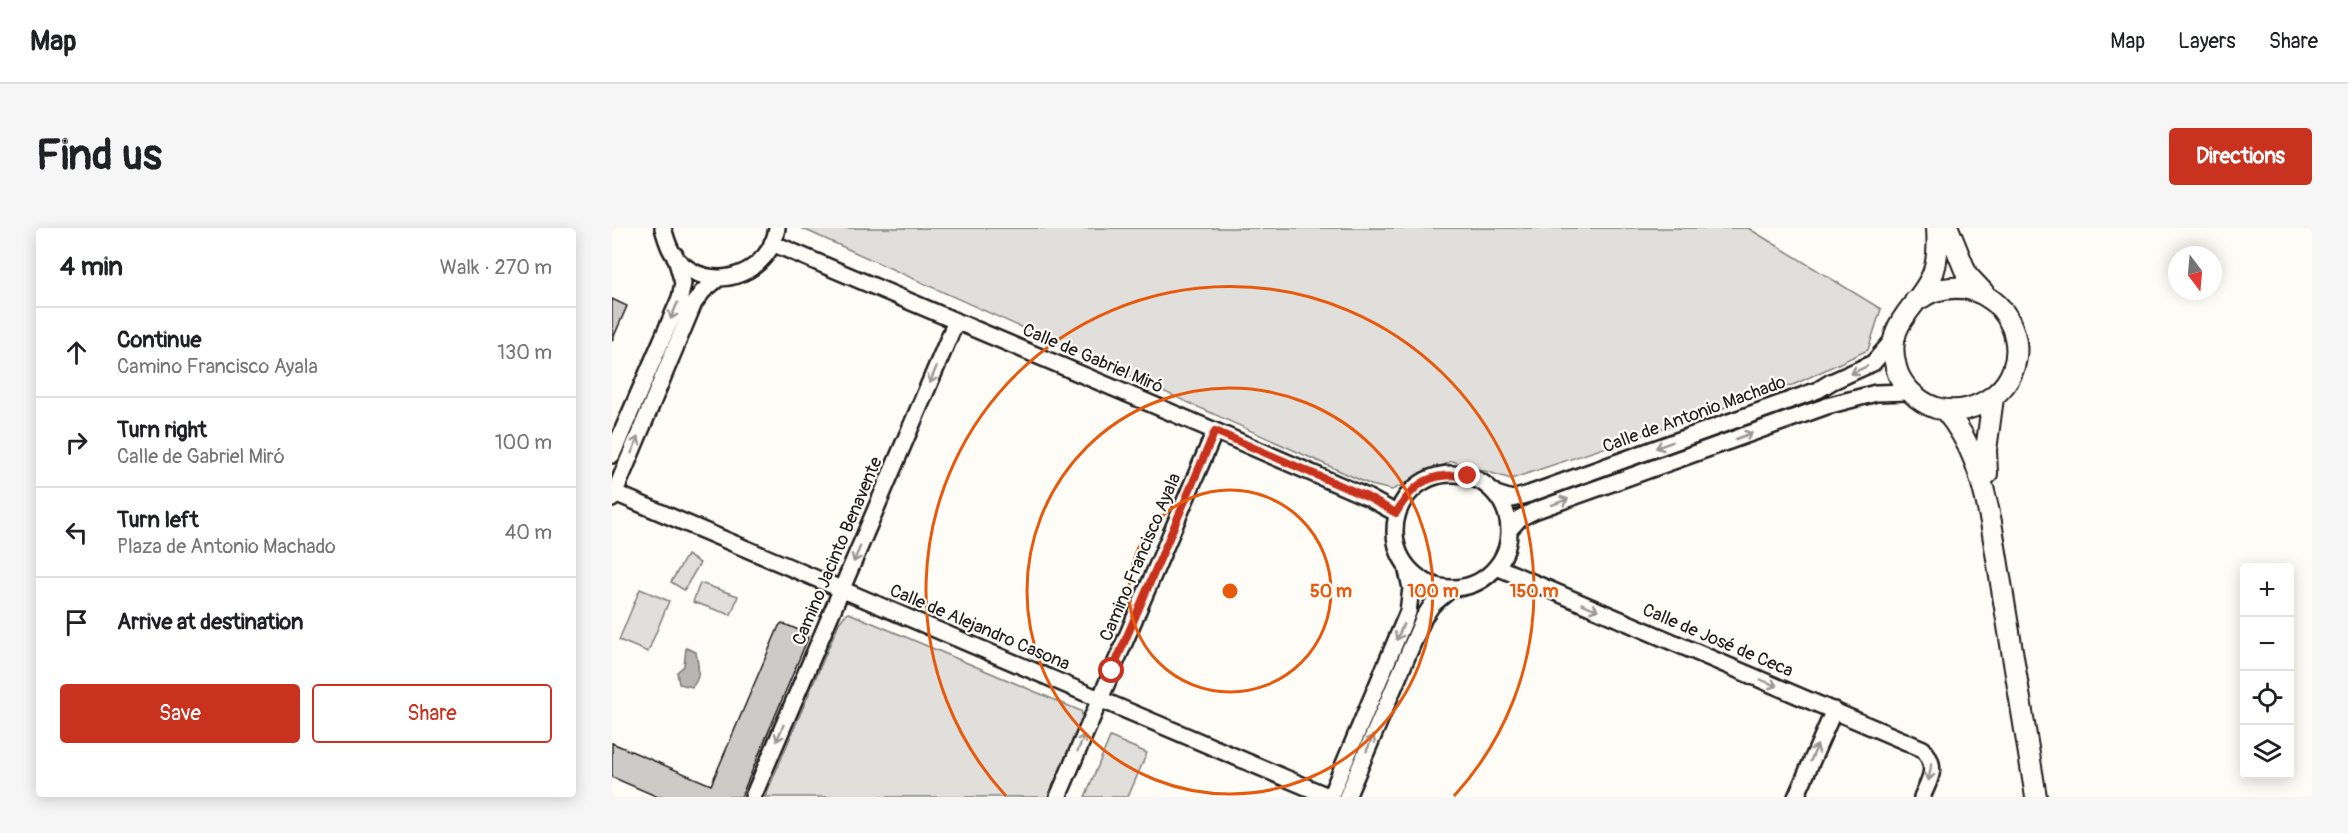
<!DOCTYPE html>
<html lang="en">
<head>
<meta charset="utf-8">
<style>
	:root { --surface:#fff; --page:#f6f6f6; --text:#202124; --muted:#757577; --line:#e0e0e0; --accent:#c8321e }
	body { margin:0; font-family:Pangolin,sans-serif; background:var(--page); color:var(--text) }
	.controls { position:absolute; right:18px; bottom:18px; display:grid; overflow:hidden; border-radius:6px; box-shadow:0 3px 15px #0003 }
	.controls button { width:54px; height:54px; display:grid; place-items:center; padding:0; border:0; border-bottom:2px solid var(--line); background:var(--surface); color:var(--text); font:30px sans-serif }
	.compass { position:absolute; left:1556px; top:18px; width:54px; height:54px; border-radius:50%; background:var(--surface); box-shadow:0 3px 15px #0003; rotate:164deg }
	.stop { position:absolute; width:18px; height:18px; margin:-14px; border:4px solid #c8321e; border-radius:50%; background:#fff }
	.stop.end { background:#c8321e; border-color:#fff; box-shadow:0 2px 6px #0008 }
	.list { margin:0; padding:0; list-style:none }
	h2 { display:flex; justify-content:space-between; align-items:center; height:78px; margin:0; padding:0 24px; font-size:26px }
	h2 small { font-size:20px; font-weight:400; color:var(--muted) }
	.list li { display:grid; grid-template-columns:39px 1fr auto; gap:18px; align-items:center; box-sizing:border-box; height:90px; padding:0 24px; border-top:2px solid var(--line) }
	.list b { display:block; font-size:22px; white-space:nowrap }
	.list p { margin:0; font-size:20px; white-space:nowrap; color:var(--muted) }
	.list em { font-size:20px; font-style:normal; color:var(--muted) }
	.actions { display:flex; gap:12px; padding:18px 24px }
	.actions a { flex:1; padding:14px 0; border:2px solid var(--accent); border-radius:6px; text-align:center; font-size:21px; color:var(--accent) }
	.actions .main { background:var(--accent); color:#fff }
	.icon { flex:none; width:33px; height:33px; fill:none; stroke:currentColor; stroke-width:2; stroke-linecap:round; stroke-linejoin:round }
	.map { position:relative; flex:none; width:1700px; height:569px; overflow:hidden; border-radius:6px }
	header { display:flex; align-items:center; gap:36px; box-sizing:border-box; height:84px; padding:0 30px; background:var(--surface); border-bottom:2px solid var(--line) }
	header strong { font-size:28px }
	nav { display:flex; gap:33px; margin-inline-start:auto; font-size:21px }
	.intro { display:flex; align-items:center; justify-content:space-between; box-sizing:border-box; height:144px; padding:0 36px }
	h1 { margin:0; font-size:42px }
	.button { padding:15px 27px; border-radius:6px; background:var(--accent); color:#fff; font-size:21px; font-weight:700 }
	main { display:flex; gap:36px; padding:0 36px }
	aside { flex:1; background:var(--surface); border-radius:6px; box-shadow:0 3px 15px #0003 }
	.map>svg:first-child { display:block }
</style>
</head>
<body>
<header>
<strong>Map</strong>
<nav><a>Map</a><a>Layers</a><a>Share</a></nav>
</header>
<div class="intro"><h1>Find us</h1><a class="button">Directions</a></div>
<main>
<aside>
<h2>4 min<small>Walk · 270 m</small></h2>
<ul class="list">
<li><svg class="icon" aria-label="ahead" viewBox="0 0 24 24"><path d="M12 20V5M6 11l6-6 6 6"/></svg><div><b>Continue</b><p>Camino Francisco Ayala</p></div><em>130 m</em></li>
<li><svg class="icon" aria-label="right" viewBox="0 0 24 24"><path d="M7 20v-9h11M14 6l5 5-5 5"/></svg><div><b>Turn right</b><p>Calle de Gabriel Miró</p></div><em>100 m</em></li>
<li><svg class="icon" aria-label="left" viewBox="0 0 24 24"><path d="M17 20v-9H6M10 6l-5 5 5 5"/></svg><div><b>Turn left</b><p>Plaza de Antonio Machado</p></div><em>40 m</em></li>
<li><svg class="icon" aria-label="arrive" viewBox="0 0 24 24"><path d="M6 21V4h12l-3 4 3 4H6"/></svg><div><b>Arrive at destination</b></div></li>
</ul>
<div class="actions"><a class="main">Save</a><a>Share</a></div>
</aside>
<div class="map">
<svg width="1700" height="569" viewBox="0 0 1700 569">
	<rect width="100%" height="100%" fill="#fdfcf7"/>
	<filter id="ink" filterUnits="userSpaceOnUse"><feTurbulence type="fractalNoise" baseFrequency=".0167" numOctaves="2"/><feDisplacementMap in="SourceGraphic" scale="12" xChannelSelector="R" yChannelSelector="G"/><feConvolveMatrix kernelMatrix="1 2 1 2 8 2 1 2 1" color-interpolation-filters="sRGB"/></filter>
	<g filter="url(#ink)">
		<path fill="#e0dfdb" stroke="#7e7e7c" stroke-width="1.5" d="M189,0H1136L1269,81L1256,122L1183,156L899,251L840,233L780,262L759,257Z
			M75,327L88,335L72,362L59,354Z
			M88,355L126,368L119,387L81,374Z
			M28,361L57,373L36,424L7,412Z
			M237,385L469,483L471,490L437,569H153L227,395L233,387Z
			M498,509L535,525L516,569H473Z"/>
		<path fill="#b7b6b2" stroke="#797876" stroke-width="1.5" d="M74,420L84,424C86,437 90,449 80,459L67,456L65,444L72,438Z"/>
		<path fill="#cccbc8" stroke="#1c1c1c" stroke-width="1.5" d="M0,71L15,78L0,113Z
			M170,395L196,406L195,409L196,410L129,569H46L0,549V515L99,557L167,398Z"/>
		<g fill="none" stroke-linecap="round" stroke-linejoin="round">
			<g stroke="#1c1c1c" stroke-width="20">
				<path id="minor" d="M51,0C55,14 59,28 71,37C106,66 159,43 165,0
					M160,15L603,203L755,269L784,285
					M0,227L68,70L71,55L63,27
					M783 303a57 57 0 1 1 114 0a57 57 0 1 1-114 0Z
					M3,265L718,569L796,384L799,360L794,338
					M884,266L900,271L917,266L1206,162L1219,154L1261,135L1281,112
					M0,271L82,75L91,63L107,50
					M898,301L908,290L922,283L1215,178L1264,165L1298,164
					M885,339L1311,521C1326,539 1319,549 1310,569
					M141,569L344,93
					M446,569L603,203
					M735,569L812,389L820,377L839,361
					M1184,569L1222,482"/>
			</g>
			<g stroke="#1c1c1c" stroke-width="24">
				<path id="major" d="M1336,0L1355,47L1372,65
					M1303,73C1310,70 1316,65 1323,63C1398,41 1438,143 1368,176C1354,183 1339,184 1324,180C1306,174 1288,157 1284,139C1272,95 1303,83 1319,50C1326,36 1326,15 1325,0
					M1333,182C1362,217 1370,251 1379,294L1424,569
					M1375,246L1374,222L1381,170"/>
			</g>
			<use href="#minor" stroke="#fdfcf7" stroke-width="15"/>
			<use href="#major" stroke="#fdfcf7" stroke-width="20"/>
		</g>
		<defs><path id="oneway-shaft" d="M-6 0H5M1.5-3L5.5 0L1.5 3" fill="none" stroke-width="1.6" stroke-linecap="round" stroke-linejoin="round" transform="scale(1.5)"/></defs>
		<g stroke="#989794">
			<use href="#oneway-shaft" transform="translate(62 83) rotate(113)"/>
			<use href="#oneway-shaft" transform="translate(1247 142) rotate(155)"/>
			<use href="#oneway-shaft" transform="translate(321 147) rotate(113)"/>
			<use href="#oneway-shaft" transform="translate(1132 208) rotate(-20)"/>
			<use href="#oneway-shaft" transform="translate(23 217) rotate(-67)"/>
			<use href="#oneway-shaft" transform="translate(1052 217) rotate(160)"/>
			<use href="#oneway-shaft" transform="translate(948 274) rotate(-20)"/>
			<use href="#oneway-shaft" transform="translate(245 326) rotate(113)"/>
			<use href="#oneway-shaft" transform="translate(978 379) rotate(23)"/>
			<use href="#oneway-shaft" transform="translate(788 404) rotate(113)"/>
			<use href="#oneway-shaft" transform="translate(1157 455) rotate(23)"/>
			<use href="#oneway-shaft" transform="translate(168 505) rotate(113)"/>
			<use href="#oneway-shaft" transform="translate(469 515) rotate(-67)"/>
			<use href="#oneway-shaft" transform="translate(758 515) rotate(-67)"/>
			<use href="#oneway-shaft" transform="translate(1202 525) rotate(-67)"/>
			<use href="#oneway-shaft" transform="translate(1318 544) rotate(99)"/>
		</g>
	</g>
	<g fill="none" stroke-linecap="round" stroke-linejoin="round" filter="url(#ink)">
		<path stroke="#c8321e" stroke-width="8" d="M500,443L603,203L755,269L784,285C803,253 819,244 856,248"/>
	</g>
	<g fill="none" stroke="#e8590c" stroke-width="3">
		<circle cx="618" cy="363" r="101"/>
		<circle cx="618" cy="363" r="203"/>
		<path d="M394 568A304 304 0 1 1 842 568"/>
	</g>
	<g text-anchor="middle" stroke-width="4.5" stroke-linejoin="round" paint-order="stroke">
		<g font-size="18" fill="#1c1c1c" stroke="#fdfcf7">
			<text transform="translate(481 130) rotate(23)" y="6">Calle de Gabriel Miró</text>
			<text transform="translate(1082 186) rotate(-20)" y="6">Calle de Antonio Machado</text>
			<text transform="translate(225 323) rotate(-67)" y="6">Camino Jacinto Benavente</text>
			<text transform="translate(528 329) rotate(-67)" y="6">Camino Francisco Ayala</text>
			<text transform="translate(368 399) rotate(23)" y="6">Calle de Alejandro Casona</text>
			<text transform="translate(1106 412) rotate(23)" y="6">Calle de José de Ceca</text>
		</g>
	</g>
	<circle cx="618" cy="363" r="9" fill="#e8590c" stroke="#fdfcf7" stroke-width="3"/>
	<g font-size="18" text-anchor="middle" font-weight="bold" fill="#e8590c" stroke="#fdfcf7" stroke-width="4.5" stroke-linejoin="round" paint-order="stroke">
		<text x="719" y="369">50 m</text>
		<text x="821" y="369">100 m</text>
		<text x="922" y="369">150 m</text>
	</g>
</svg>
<div class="controls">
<button>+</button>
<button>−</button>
<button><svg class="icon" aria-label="locate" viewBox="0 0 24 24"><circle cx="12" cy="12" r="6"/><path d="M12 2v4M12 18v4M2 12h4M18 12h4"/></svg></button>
<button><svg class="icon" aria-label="layers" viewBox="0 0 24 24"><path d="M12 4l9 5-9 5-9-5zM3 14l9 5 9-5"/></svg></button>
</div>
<svg class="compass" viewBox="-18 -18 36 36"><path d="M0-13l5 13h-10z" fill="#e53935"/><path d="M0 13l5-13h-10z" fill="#757577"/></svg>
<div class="stop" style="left:500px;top:443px"></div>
<div class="stop end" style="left:856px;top:248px"></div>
</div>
</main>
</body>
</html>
